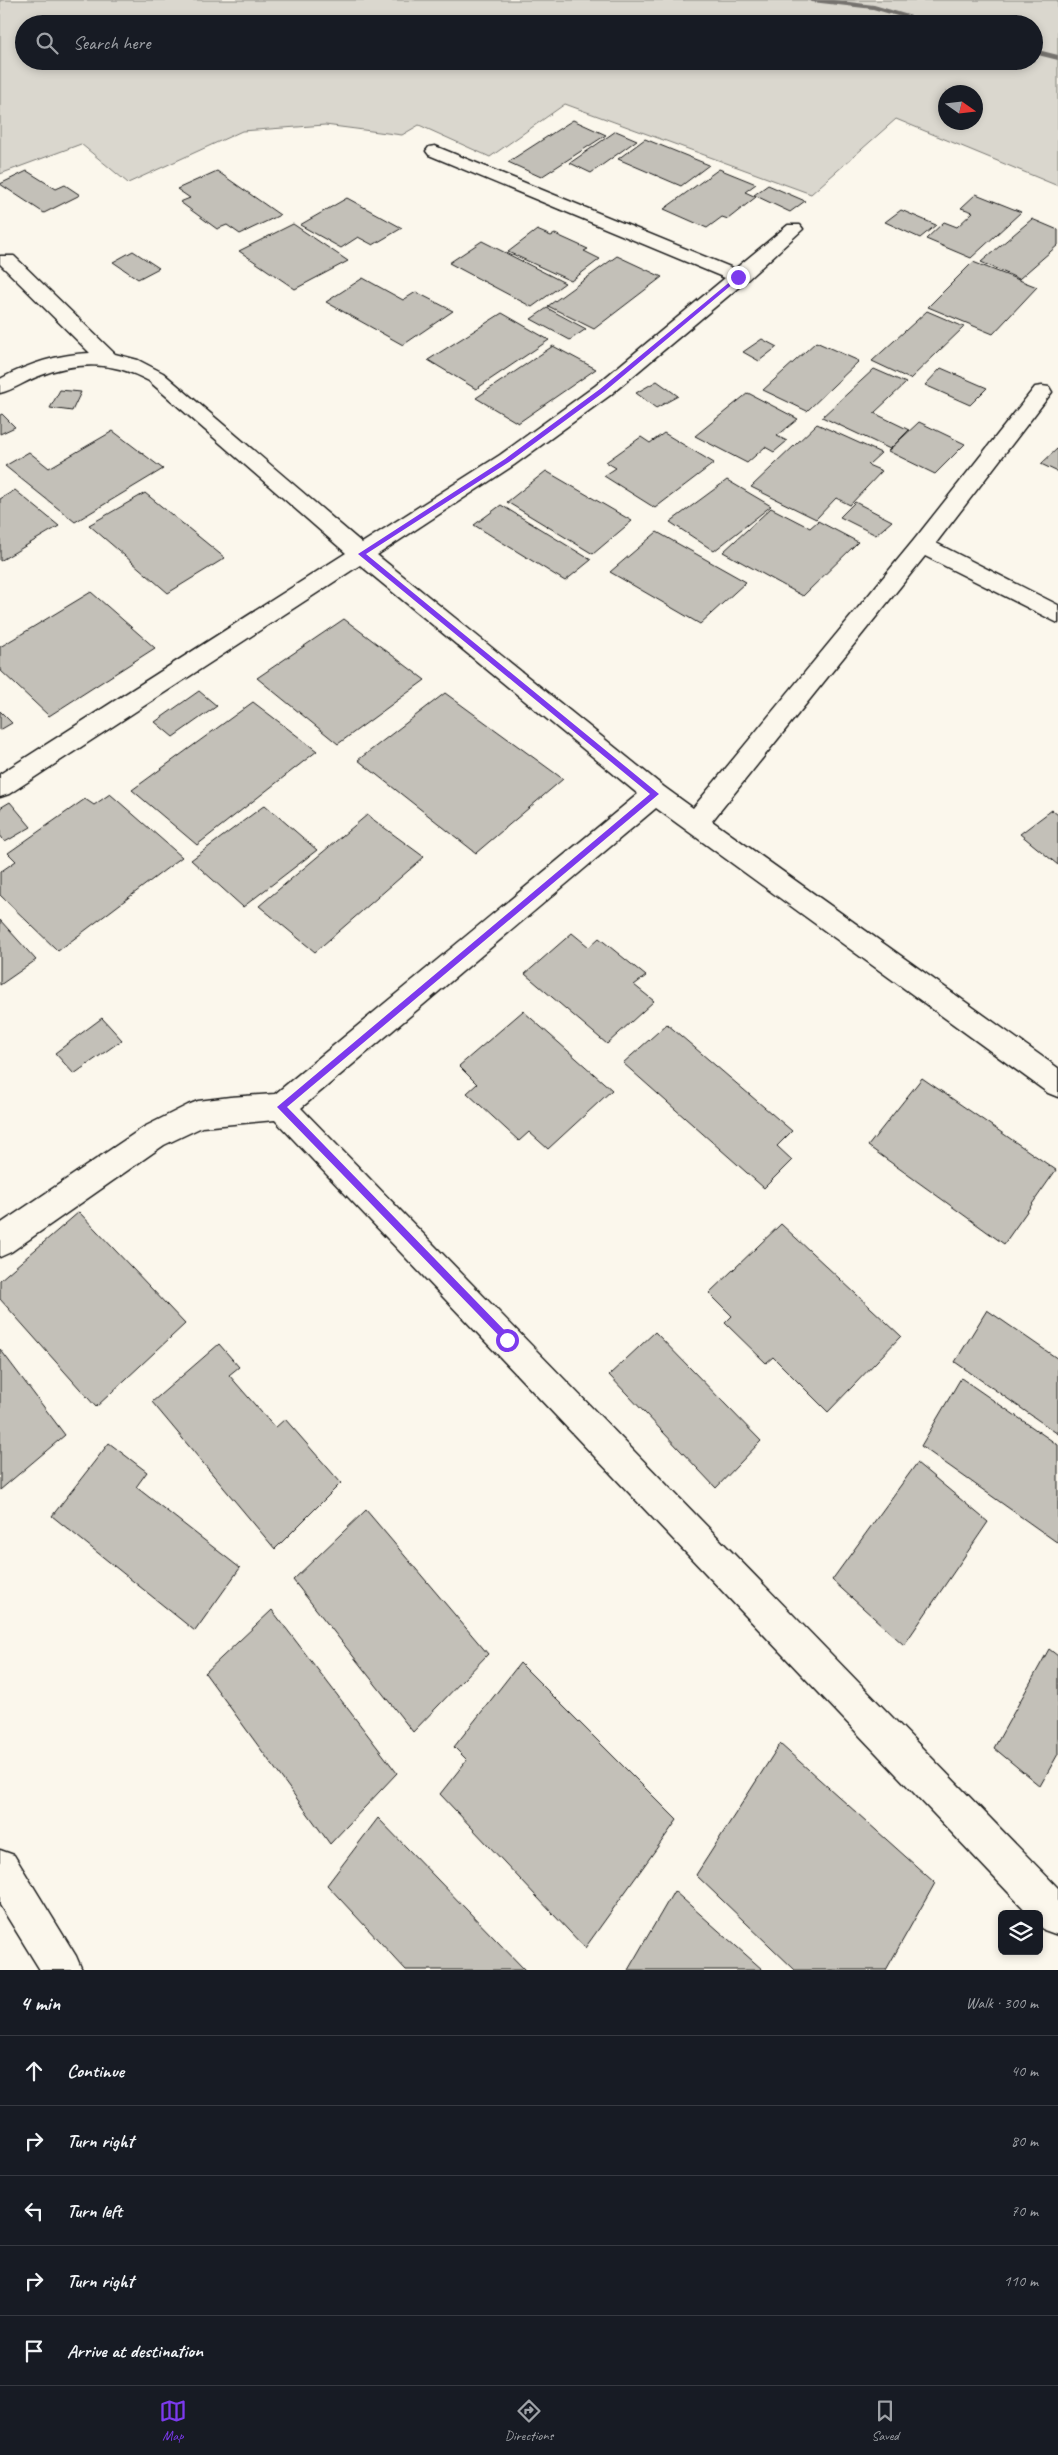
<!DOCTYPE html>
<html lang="en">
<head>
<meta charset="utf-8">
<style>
	:root { --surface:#171b24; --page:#242831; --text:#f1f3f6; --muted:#9ea1a6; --line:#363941; --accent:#7c3aed }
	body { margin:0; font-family:Caveat,sans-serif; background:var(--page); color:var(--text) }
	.controls { position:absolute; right:15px; bottom:15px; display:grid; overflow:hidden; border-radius:8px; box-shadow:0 2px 8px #0003 }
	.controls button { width:45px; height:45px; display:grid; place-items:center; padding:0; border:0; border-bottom:1px solid var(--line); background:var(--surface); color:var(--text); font:25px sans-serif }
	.compass { position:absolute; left:938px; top:85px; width:45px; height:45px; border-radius:50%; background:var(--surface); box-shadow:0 2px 8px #0003; rotate:104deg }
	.stop { position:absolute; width:15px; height:15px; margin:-11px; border:4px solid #7c3aed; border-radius:50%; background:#fff }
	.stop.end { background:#7c3aed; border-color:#fff; box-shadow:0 1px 5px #0008 }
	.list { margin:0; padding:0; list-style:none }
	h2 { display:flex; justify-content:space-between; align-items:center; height:65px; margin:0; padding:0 20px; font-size:21px }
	h2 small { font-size:16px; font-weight:400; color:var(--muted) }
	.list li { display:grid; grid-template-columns:32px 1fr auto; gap:15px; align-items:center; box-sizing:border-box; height:70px; padding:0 20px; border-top:1px solid var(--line) }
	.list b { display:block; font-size:19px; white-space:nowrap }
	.list em { font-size:16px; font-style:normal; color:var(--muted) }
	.icon { flex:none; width:28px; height:28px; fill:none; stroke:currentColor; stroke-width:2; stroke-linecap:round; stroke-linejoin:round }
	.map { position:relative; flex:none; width:1058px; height:1970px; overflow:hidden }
	.search { position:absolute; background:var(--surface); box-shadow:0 2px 8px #0003; left:15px; right:15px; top:15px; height:55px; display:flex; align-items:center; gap:12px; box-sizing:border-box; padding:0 18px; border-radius:28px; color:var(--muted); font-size:19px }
	.sheet { height:415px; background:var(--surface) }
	nav { display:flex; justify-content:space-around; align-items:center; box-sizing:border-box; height:70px; border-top:1px solid var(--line); background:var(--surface); font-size:14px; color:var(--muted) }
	nav a { display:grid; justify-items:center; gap:2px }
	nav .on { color:var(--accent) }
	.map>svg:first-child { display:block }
</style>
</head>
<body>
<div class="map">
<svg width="1058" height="1970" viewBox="0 0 1058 1970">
	<rect width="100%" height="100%" fill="#fbf7ec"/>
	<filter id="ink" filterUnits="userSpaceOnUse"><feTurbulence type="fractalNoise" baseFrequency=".02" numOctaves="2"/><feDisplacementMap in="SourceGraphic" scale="10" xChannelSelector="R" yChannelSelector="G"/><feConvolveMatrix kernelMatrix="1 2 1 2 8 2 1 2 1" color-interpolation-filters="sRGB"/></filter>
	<g filter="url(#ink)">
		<path fill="#dad7ce" stroke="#7b7a75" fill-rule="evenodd" d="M0,0H1058V186L896,119L811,194L565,104L490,157L419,125L402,135L325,125L242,131L128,183L81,144L0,174ZM24,24H1034V61H24ZM946,92H976V122H946Z"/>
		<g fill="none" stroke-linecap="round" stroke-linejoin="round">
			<path fill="#74726e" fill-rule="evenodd" d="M808,0H833L874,5L939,24H925L873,9L812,2Z
				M1034,49L1058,55V60L1034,54Z"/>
		</g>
		<path fill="#c3c0b8" stroke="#1c1c1c" d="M573,120L606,135L541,177L508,162Z
			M616,131L637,140L591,173L570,163Z
			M645,139L709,165L681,186L618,159Z
			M719,169L756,184L745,192L756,197L728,219L722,217L707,228L664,209Z
			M27,171L56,189L65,185L80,195L44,213L0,184Z
			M217,171L280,215L240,234L227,225L217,229L180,202L190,198L177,189Z
			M768,185L805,201L790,212L754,195Z
			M976,194L1021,212L971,258L926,239L944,222L957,227L973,212L961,208Z
			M347,198L402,228L373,245L358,237L341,248L300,225Z
			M901,210L936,225L920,238L885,222Z
			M1032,219L1058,230V245L1019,279L981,262Z
			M293,224L348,261L295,289L239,251Z
			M537,230L551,236L555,234L588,249L584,251L600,259L571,281L508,252Z
			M482,241L565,283L532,307L449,263Z
			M133,251L159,268L138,279L113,262Z
			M617,256L662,277L594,329L548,306Z
			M973,262L1037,287L993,334L928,307Z
			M363,278L403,300L416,292L453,311L403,345L326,302Z
			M547,308L586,329L570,340L531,319Z
			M927,311L964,327L910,379L872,361Z
			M502,313L549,340L476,389L428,360Z
			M762,339L777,347L759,361L743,352Z
			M816,342L859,361L807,411L763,390Z
			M553,346L596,369L518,423L476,398Z
			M941,368L987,388L970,405L925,385Z
			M874,369L906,383L874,413L909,430L890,449L822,417Z
			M657,381L678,396L656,408L636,393Z
			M60,390L81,392L72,411L50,408Z
			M748,393L798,419L777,436L787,441L774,452L765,447L747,463L695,436Z
			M2,414L15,427L0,434V415Z
			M919,422L965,444L935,474L888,451Z
			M817,424L881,453L868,465L882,471L850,505L836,498L816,519L751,487Z
			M113,431L163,469L75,522L5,466L29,452L49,468Z
			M664,433L714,463L655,508L604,476L616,468L606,462L641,437L650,443Z
			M1058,448V472L1041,464Z
			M546,471L632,521L593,554L507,502Z
			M727,480L771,506L714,551L670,522Z
			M15,490L59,526L0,561V499Z
			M145,493L225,558L168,593L89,525Z
			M855,502L892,521L876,535L840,517Z
			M501,505L591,560L565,581L474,525Z
			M771,508L810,528L818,521L858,542L803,596L723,552Z
			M657,532L746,582L700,624L610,572Z
			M91,592L155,648L49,716L0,670V647Z
			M344,619L425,680L338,744L257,678Z
			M199,691L217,706L173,737L155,722Z
			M445,693L563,779L476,853L358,760Z
			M253,702L317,751L197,845L132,790Z
			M0,711L12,723L0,730Z
			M110,794L182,857L58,951L0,895V872L16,861L8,853L85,799L94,805Z
			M10,802L31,827L5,842L0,835V808Z
			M265,805L317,850L243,907L191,860Z
			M1052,810L1058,815V865L1020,834Z
			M367,815L424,857L315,952L259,906Z
			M0,920L36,960L0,985Z
			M572,933L589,947L599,938L646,976L634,985L654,1001L607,1044L525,974Z
			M523,1011L612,1090L548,1149L529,1132L519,1141L467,1093L477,1084L459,1066Z
			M102,1018L122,1040L74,1074L55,1053Z
			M667,1024L792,1131L777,1146L792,1160L764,1188L623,1063Z
			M922,1078L1056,1170L1004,1244L868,1146Z
			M79,1212L185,1324L96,1407L0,1299V1280Z
			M781,1224L901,1336L828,1412L773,1357L766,1363L725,1323L732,1316L709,1293Z
			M987,1310L1058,1359V1434L955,1362Z
			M655,1332L761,1441L716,1488L609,1375Z
			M219,1344L239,1367L229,1375L275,1428L285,1419L341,1483L275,1549L152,1402Z
			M0,1349L65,1435L0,1490Z
			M961,1378L1058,1445V1543L921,1446Z
			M109,1443L147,1472L136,1487L240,1568L195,1631L52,1516Z
			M917,1463L988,1522L904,1645L832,1580Z
			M366,1510L488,1654L413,1732L293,1580Z
			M272,1610L397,1773L330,1844L205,1673Z
			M1049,1649L1058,1656V1754L1040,1786L994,1748Z
			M520,1663L677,1820L585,1948L440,1794L467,1760L454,1747Z
			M780,1744L935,1883L886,1970H795L696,1875Z
			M378,1818L525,1970H406L327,1885Z
			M674,1891L763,1970H628Z"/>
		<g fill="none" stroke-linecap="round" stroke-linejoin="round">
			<g stroke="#1c1c1c" stroke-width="3">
				<path id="minor" d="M435,146L735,269L788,225H800L803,229L746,281L609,396L514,465L377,555L664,787L693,808L914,540L1035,387L1042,386L1049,387L1052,392L936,543L1058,605V623L925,556L712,821L1058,1068V1097L1048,1093L656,808L301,1108L1058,1888V1935L1044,1930L1039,1924V1914H1029L275,1120L202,1127L164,1145L11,1252L0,1257V1224L144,1127L188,1105L198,1101L230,1097L275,1094L638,794L360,565L9,794L0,797V774L346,553L149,381C112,361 78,361 39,376C25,381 14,390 0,393V379C28,364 58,354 90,353L0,264V256H14L115,354L138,360L163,373L362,543L500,455L595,386L725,278L429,155L426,151L429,147Z
					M0,1850L14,1855L76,1956L82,1970H40L0,1905Z"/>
			</g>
			<use href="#minor" fill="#fbf7ec" fill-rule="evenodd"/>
		</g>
	</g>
	<path fill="#7c3aed" d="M737,276L741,277L604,392L509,462L366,554L659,794L287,1107L510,1336L511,1340L507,1344L277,1107L650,794L358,554L505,459L600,389Z"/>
</svg>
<div class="controls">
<button><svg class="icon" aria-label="layers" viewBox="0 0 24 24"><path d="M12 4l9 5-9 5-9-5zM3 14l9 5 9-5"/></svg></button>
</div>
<svg class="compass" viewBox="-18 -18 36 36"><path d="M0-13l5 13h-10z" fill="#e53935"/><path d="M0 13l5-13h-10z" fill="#9ea1a6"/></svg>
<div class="stop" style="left:507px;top:1340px"></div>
<div class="stop end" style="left:738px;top:277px"></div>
<div class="search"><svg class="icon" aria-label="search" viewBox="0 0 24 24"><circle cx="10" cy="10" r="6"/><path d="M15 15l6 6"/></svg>Search here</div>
</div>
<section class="sheet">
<h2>4 min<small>Walk · 300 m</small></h2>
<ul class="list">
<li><svg class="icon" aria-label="ahead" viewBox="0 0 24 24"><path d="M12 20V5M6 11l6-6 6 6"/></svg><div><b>Continue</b></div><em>40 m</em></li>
<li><svg class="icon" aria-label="right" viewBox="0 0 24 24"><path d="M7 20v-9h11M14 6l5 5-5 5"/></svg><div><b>Turn right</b></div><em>80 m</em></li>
<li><svg class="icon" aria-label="left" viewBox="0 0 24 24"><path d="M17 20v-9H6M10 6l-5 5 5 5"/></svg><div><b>Turn left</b></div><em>70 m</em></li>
<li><svg class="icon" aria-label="right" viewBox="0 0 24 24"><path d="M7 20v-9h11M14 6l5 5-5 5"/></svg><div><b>Turn right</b></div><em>110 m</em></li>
<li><svg class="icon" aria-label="arrive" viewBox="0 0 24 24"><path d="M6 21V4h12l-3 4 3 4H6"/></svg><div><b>Arrive at destination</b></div></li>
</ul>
</section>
<nav>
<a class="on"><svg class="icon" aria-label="map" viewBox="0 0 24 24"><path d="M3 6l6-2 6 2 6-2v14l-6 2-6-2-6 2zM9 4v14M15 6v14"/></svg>Map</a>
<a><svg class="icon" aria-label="directions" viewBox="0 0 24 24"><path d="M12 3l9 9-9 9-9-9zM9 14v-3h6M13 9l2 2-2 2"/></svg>Directions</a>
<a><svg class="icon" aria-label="saved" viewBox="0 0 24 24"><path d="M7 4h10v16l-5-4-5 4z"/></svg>Saved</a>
</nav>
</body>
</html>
